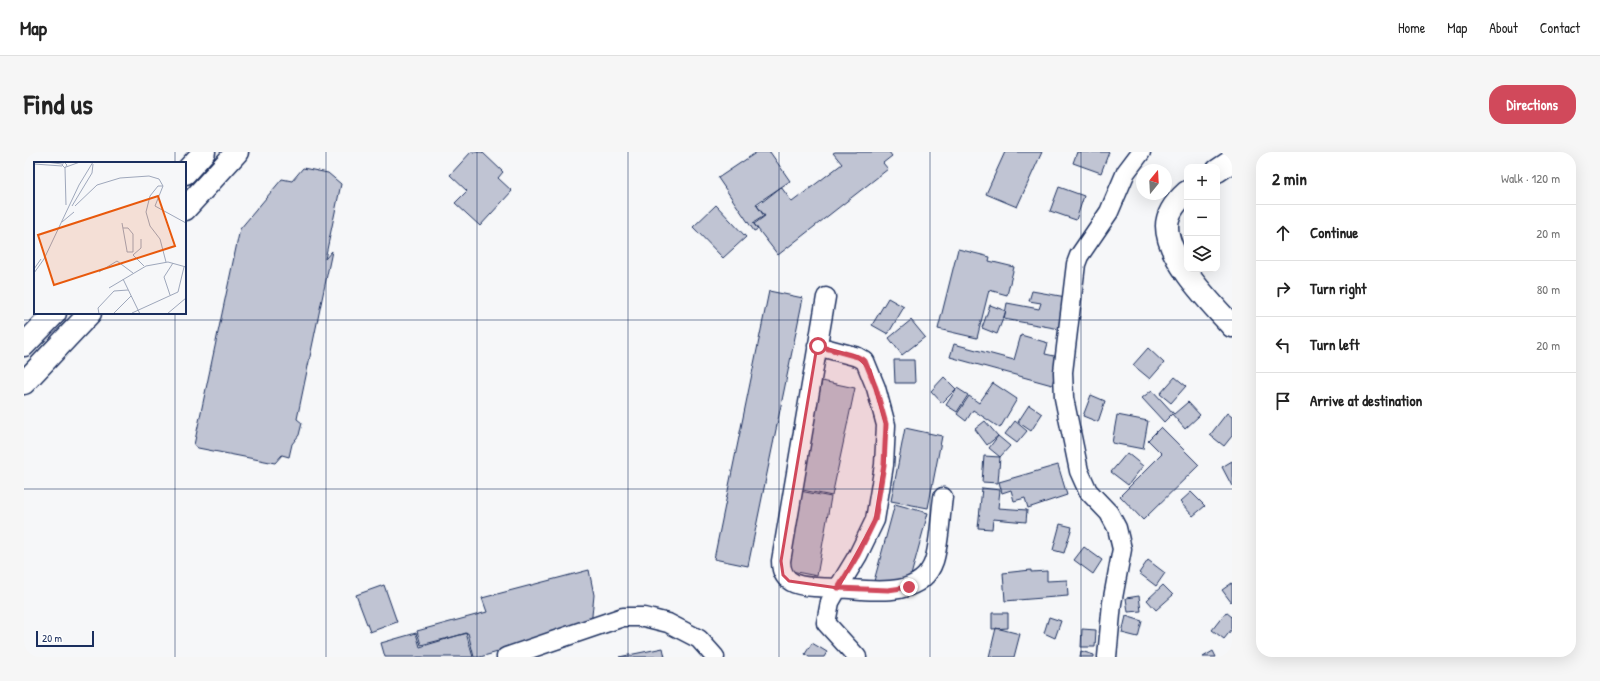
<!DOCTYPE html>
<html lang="en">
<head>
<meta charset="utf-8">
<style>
	:root { --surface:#fff; --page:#f6f6f6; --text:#222; --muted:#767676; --line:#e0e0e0; --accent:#d1495b }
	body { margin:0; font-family:"Patrick Hand",sans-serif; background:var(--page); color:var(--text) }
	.controls { position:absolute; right:12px; top:12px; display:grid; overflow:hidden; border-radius:8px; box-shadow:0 4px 16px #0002 }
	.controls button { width:36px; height:36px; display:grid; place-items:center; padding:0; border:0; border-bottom:1px solid var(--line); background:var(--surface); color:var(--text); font:20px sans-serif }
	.compass { position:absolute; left:1112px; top:12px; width:36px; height:36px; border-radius:50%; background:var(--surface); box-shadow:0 4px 16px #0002; rotate:18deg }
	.scale { position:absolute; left:12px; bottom:10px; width:58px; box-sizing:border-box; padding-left:4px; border:2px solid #1b2f5e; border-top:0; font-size:11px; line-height:14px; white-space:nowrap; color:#1b2f5e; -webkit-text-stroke:3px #fff; paint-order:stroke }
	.stop { position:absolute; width:12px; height:12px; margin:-9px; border:3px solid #d1495b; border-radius:50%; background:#fff }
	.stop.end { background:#d1495b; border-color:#fff; box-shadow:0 1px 4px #0008 }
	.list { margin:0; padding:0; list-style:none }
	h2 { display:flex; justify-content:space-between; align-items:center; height:52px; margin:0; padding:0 16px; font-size:17px }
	h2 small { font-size:13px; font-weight:400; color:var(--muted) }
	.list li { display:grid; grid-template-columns:26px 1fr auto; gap:12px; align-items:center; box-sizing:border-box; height:56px; padding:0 16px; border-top:1px solid var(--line) }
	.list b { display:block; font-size:15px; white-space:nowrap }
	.list em { font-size:13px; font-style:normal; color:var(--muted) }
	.icon { flex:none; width:22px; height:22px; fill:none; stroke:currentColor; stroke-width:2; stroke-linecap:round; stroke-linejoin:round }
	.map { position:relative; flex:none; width:1208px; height:505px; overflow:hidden; border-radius:16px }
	header { display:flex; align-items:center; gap:24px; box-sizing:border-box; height:56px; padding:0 20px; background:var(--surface); border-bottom:1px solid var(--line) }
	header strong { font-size:19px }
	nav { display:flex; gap:22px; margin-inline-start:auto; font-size:14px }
	.intro { display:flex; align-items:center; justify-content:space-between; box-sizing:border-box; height:96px; padding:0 24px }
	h1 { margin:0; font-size:28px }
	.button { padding:10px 18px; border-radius:16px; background:var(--accent); color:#fff; font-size:14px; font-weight:700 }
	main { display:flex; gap:24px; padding:0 24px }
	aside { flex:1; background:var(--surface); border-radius:16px; box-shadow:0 4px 16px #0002 }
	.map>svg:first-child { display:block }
</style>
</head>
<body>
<header>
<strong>Map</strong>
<nav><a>Home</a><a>Map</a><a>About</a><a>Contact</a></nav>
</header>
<div class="intro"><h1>Find us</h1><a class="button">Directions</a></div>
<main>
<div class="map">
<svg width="1208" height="505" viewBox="0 0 1208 505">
	<rect width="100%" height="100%" fill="#f6f7f9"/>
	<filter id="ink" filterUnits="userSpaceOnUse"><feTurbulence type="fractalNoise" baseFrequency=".025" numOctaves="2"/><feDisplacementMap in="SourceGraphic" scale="8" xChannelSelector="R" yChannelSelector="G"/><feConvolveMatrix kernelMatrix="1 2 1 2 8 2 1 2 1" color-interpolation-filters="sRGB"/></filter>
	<g filter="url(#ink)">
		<path fill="#c0c4d3" stroke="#1b2f5e" d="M447,0H458L479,20L474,26L488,39L456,74L431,51L443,39L426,23Z
			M733,0H746L766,29L732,52L740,64L729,71L734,77L730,79L694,26Z
			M811,0H865L868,4L859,11L864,17L754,103L730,72L741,64L733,54L757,35L768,50L818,12L809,1Z
			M981,0H1018L993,55L962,42Z
			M1053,0H1085L1077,21L1049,11Z
			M279,16L304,21L317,32L301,107L308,99L273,267L278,271L275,283L268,292L265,305L258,303L251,311L174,296L170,293L216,77L258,27L268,29Z
			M1035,35L1060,44L1052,68L1026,59Z
			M692,53L722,85L699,106L669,75Z
			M934,97L966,105L965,109L990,115L983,143L965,138L953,186L914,177Z
			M745,139L779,146L724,414L690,407Z
			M1008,139L1042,145L1036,177L980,167L983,151L1015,157L1017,151L1005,149Z
			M864,146L880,155L864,182L848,173Z
			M966,153L982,159L973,182L958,176Z
			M887,168L901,185L878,203L865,186Z
			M997,183L1024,191L1021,202L1035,205L1028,233L926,205L930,192L990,208Z
			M1124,196L1140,211L1126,227L1109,213Z
			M870,208H890L891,231H871Z
			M920,225L932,237L918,251L907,239Z
			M1151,225L1162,234L1147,251L1136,242Z
			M798,229L831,236L808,344L774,337Z
			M969,231L993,247L976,276L949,258L942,269L933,262L945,244L955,251Z
			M933,236L944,243L933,260L922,253Z
			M1128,238L1150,262L1164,250L1176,263L1161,277L1148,262L1140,270L1118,246Z
			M1067,243L1081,249L1074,270L1059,264Z
			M1005,253L1018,262L1007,279L994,270Z
			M1203,261L1208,265V284L1200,294L1186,283Z
			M1093,263L1124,269L1119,297L1088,291Z
			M961,269L974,284L963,293L951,277Z
			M991,269L1003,279L993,291L981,282Z
			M1137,275L1175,313L1119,368L1096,344L1138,302L1124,288Z
			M881,276L918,284L904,356L867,349Z
			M974,284L986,294L976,305L965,296Z
			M1103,301L1119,314L1104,333L1087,320Z
			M960,304L976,305L974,331L958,330Z
			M1208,309V334L1198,315Z
			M1034,313L1043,343L1004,356L1001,346L990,349L987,338L978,341L975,330Z
			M958,336L976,338L974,356L1003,358L1002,370L969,367L968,377L954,376Z
			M776,339L807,345L793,424L762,418Z
			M1167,340L1181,354L1169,364L1156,350Z
			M871,352L904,361L883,438L850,429Z
			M1036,372L1048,375L1040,401L1029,398Z
			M1060,395L1078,408L1069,422L1050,408Z
			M1124,408L1141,421L1132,434L1115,421Z
			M565,418L570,443L567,474L456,505H450L444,481L397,493L393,479L463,460L458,446Z
			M1007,418V420L1023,419V429L1043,428L1044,444L981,449L979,421Z
			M1208,431V449L1207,450L1198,438Z
			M360,433L373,470L346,480L332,443Z
			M1139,433L1149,443L1132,458L1123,448Z
			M1115,444L1117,459L1104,460L1102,446Z
			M1202,460L1208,465V477L1200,487L1188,478Z
			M968,461H984V476L968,477Z
			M1102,464L1118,469L1114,485L1098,481Z
			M1025,465L1037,469L1031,486L1020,481Z
			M972,476L996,482L990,505H965Z
			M1058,477L1072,478L1071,495H1057Z
			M392,481L396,495L442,481L449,505H361L357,491Z
			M788,491L803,500L800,505H785L781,502Z
			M639,496L641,505H595Z
			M1057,499L1070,503V505H1056Z
			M1189,499L1192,505H1179Z"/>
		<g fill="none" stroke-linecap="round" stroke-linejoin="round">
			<g stroke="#1b2f5e" stroke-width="21">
				<path id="street" d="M793,194L834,205L841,209L852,236L862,273L860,313L851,368L834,403L814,436C790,434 757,440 757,409L802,145
					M482,505L599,465H620L644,471L675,487L691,505
					M833,505L802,471L806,450L814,436C846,438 897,448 910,409C916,389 916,366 919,345
					M1083,505L1088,451L1098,397L1093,376L1085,361L1064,339L1055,319L1040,246L1039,220L1052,112L1055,104L1085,60L1102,20L1117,0"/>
			</g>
			<g stroke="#1b2f5e" stroke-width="25">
				<path id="secondary" d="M1193,19L1208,9
					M1163,40C1154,48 1143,61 1143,74C1143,107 1186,150 1208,174"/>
			</g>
			<g stroke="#1b2f5e" stroke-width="25">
				<path id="highway" d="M161,21L180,0
					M161,57L213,0
					M0,193L31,161
					M0,231L66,161"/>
			</g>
			<use href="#street" stroke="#fff" stroke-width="18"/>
			<use href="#secondary" stroke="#fff" stroke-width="22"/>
			<use href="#highway" stroke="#fff" stroke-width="22"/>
		</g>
	</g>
	<g fill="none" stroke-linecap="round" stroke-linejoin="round" filter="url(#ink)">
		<path stroke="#d1495b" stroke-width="5" d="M794,194L834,205L841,209L852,236L862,272L860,313L851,368L834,403L814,436L864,438L885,435"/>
	</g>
	<path fill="#d1495b" fill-opacity="0.2" stroke="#d1495b" stroke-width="3" stroke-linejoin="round" d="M793,194L834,205L846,218L862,273L860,313L851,368L814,436L765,429L759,423L757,409Z"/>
	<path fill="none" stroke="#1b2f5e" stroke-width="1" stroke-opacity="0.55" d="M151,0V11M302,0V505M453,0V505M604,0V505M755,0V505M906,0V505M1057,0V505M151,161V505M0,168H1208M0,337H1208"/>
	<g transform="translate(10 10)">
		<rect width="152" height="152" fill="#f6f7f9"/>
		<path fill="none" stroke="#9ea7bb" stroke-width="1" d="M12,0L28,2M30,0L28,3L31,6L33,3L30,0M0,2L28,4M32,5L46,0M31,6L32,43M129,24H124L116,34L112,50L116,64L126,77L132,100M38,44L58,11L59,2M41,44L63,23L86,16L115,14L125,17L129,24L121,44L152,61M28,60L40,50M88,61L93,89V90H99V72L94,66H89M107,77V86L99,93L110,104M0,107L7,97M65,110L83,99L99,111M0,111L10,97L45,23L59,0M89,117L106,152M75,126L112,104L134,100L152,105M136,133L130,115L139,101M98,151L144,130L150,105M65,152L64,146L80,129L94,128M79,152L97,134M133,152L152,136"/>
		<path fill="#e8590c" fill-opacity="0.15" stroke="#e8590c" stroke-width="2" d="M124,34L141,84L20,123L4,73Z"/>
		<rect width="152" height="152" fill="none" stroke="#1b2f5e" stroke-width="2"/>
	</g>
</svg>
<div class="controls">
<button>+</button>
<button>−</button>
<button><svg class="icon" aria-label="layers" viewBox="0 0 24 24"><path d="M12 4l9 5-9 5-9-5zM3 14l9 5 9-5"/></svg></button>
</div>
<svg class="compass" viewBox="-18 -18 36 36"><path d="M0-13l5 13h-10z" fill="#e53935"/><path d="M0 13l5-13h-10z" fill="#767676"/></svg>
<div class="scale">20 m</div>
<div class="stop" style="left:794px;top:194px"></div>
<div class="stop end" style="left:885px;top:435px"></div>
</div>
<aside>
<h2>2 min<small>Walk · 120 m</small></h2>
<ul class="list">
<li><svg class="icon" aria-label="ahead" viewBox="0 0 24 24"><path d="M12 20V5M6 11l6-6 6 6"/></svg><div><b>Continue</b></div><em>20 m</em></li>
<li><svg class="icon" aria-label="right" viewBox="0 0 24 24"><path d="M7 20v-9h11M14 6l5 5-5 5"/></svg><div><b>Turn right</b></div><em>80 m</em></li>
<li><svg class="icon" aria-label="left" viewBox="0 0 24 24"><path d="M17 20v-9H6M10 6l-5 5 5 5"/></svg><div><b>Turn left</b></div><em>20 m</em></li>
<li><svg class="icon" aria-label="arrive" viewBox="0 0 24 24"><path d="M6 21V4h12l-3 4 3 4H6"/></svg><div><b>Arrive at destination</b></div></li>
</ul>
</aside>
</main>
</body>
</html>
